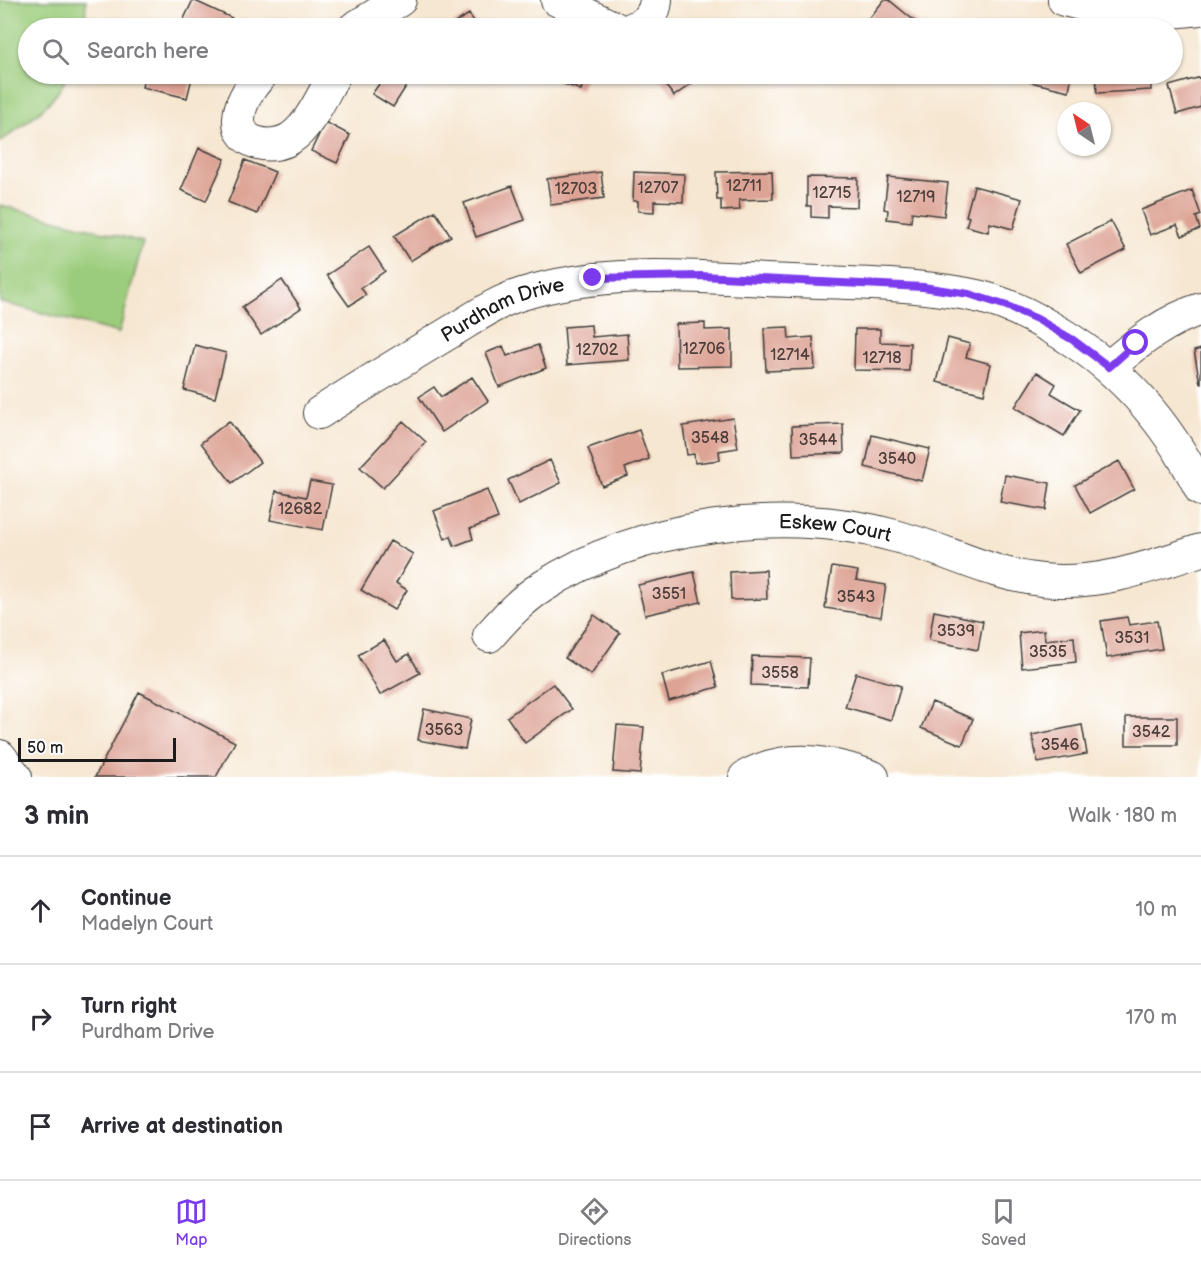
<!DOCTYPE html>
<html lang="en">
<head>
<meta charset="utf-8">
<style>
	:root { --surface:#fff; --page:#f2f2f3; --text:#2b2b33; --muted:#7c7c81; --line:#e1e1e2; --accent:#7c3aed }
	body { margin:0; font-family:"Balsamiq Sans",sans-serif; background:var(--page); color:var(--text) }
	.compass { position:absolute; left:1057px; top:102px; width:54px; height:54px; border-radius:50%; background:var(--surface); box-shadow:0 2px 4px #0004; rotate:325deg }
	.scale { position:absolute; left:18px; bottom:15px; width:158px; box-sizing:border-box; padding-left:6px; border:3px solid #1c1c1c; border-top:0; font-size:16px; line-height:21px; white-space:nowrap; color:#1c1c1c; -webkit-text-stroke:4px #fff; paint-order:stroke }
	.stop { position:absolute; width:18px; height:18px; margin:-14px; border:4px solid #7c3aed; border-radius:50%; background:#fff }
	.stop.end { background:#7c3aed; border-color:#fff; box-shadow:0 2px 6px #0008 }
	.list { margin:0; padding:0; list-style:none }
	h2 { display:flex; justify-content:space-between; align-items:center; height:78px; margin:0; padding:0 24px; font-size:26px }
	h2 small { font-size:20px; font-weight:400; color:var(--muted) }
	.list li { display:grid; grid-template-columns:39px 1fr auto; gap:18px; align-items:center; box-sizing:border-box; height:108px; padding:0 24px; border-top:2px solid var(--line) }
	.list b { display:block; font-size:22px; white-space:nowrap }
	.list p { margin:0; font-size:20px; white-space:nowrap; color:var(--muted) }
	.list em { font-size:20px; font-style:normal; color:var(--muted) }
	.icon { flex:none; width:33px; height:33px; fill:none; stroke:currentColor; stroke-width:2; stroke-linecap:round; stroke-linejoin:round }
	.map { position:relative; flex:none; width:1201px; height:777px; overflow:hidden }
	.search { position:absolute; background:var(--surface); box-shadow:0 2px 4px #0004; left:18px; right:18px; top:18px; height:66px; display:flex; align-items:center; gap:15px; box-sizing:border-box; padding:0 21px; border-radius:33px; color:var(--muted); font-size:22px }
	.sheet { height:402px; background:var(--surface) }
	nav { display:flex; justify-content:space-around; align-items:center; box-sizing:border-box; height:84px; border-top:2px solid var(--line); background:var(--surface); font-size:16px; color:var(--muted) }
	nav a { display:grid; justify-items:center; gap:3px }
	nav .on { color:var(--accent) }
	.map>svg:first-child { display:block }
</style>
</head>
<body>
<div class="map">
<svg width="1201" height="777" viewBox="0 0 1201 777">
	<rect width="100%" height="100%" fill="#fff"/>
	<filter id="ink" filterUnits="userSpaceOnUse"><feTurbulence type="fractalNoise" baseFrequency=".0167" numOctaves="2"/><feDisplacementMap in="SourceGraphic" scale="12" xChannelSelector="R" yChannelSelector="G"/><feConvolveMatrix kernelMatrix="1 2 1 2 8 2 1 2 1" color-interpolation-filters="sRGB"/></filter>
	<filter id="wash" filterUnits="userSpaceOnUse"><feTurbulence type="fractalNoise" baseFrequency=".008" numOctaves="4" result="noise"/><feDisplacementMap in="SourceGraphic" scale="24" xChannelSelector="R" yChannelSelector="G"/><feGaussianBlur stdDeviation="1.35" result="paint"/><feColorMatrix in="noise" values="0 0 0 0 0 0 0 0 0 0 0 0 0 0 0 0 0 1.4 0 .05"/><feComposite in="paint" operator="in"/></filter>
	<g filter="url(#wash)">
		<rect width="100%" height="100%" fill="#f6e7d1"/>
		<path fill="#9bcc7b" stroke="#5c744c" stroke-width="1.5" d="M0,0H86L85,28H28V74H68C56,104 26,122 0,142Z
			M0,205L143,242L119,333L0,302Z"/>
		<g id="blocks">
			<path fill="#dda394" d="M193,0L232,18L227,28H193L182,23Z
				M884,0H889L922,27L920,28H866L863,26Z
				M469,14L479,28H447Z
				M145,74H193L187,98L142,87Z
				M386,74H407L412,77L393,107L372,94Z
				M558,74H586L581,90L556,81Z
				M656,74H689L695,81L674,96Z
				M975,74H991L990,78Z
				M1032,74H1072L1069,91L1030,82Z
				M1096,74H1150L1151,90L1097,93Z
				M1201,77V107L1177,114L1169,86Z
				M325,122L350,135L337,163L311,151Z
				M199,148L225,159L206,201L181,190Z
				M245,160L275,172L257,214L228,202Z
				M772,171L773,199L739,200L740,210L721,211V200H717L716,172Z
				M601,172L604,198L551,205L547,179Z
				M634,172L684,174L683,202L654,201V212L638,211V201H633Z
				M807,177L858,178L857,207L828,206V218L811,217V206H807Z
				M888,177L948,183L944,216L912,212L911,222L887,219L888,210L884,209Z
				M512,186L525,220L476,237L464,203Z
				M974,186L1022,199L1013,229L990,223L988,232L966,226L969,217L966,216Z
				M1192,190L1201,215L1196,217L1200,229L1182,236L1177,225L1150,235L1141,210Z
				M435,211L451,236L410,261L394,236Z
				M1111,221L1126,250L1081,273L1066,244Z
				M369,247L385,271L361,288L366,295L349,306L327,275Z
				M282,280L301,308L261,335L242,307Z
				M705,323V330L732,329V366L677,367L676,324Z
				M591,325L592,337L627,334L629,360L567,365L564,327Z
				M788,327L789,339L813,337L815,369L766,371L764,328Z
				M855,329H880V342L910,343L909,371L854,370Z
				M948,338L970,344L966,357L991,364L984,394L937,382Z
				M195,345L226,353L215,398L184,390Z
				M538,345L546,368L499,387L486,353L503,346L507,356Z
				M1201,349V383H1200L1194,351Z
				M1037,372L1056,384L1051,393L1080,410L1064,436L1015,407Z
				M472,377L488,401L442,432L419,397L434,387L441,397Z
				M733,418L738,448L719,451L720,460L695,463L694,454L687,455L683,426Z
				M229,421L260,462L232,483L201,443Z
				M403,421L426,442L383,488L360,467Z
				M843,424L844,453L793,455L792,426Z
				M639,430L649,459L625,468L628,476L602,486L588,448Z
				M872,435L930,449L922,481L865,467Z
				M550,460L561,483L519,504L508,480Z
				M1119,461L1134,489L1090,513L1075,485Z
				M1005,475L1050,483L1046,510L1000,502Z
				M310,481L332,485L323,530L270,520L276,491L306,497Z
				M487,490L498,518L470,529L473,539L454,546L451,536L445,539L434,511Z
				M390,541L413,554L396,583L407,590L394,610L361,590Z
				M832,567L858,571L856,580L886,585L881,617L825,608Z
				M766,570L767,599L731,600L730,572Z
				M694,572L701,602L645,615L638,585Z
				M934,611L983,621L978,650L929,640Z
				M594,615L620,633L591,675L565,658Z
				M1127,617L1129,625L1157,621L1162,649L1107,658L1101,621Z
				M1044,630L1045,640L1074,637L1076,662L1022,668L1019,633Z
				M384,640L397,661L409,654L420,673L380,695L358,655Z
				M752,656L810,658L808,687L751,685Z
				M711,661L718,687L669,701L662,675Z
				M856,673L901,686L891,720L845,707Z
				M553,684L572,709L525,743L507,717Z
				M139,692L235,742L216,777H95Z
				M932,702L973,719L962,745L921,728Z
				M424,709L471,719L465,749L418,740Z
				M1126,717H1177V745H1126Z
				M617,725L644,727L640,774L613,772Z
				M1082,725L1087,754L1038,763L1032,735Z"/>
		</g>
	</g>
	<g filter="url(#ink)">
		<use href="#blocks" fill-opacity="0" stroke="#3d3a37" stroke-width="1.5"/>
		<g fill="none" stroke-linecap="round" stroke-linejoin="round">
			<g stroke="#3d3a37" stroke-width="34">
				<g id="minor">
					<path d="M557,0L615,28"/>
					<path d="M1064,0C1108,13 1157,15 1201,9"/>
					<path d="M354,28L400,0"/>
					<path d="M633,28C647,24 655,14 656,0"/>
					<path d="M262,74C251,86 240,101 239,118C237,146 274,150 291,138C310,126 323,93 335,74"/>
					<path d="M1109,367C1137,343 1166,320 1201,309"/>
					<path id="s1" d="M319,413C361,386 404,360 447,334C471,320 495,302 522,294C600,269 685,276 766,280C833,283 901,282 967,294C996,299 1025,312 1050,327C1118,365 1167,421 1201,490"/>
					<path id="s2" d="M489,636C505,618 521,600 542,587C640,524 784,505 895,536C945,549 990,575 1042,580C1096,586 1150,567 1201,550"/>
					<path d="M0,756L16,777"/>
					<path d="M745,777C788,753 828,761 873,777"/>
				</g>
			</g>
			<use href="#minor" stroke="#fff" stroke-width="32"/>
		</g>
	</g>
	<g fill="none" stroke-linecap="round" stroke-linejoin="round" filter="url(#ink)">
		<path stroke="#7c3aed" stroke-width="8" d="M593,278L701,276L923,287L969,294L1007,306L1037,319L1073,340L1109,367L1136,343"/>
	</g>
	<g text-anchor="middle" stroke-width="6" stroke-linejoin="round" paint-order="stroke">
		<g font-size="16" fill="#4c3e3a">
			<text x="744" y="191">12711</text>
			<text x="658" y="193">12707</text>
			<text x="576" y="194">12703</text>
			<text x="832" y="198">12715</text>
			<text x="916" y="202">12719</text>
			<text x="704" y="354">12706</text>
			<text x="597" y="355">12702</text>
			<text x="790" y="360">12714</text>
			<text x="882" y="363">12718</text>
			<text x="710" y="443">3548</text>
			<text x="818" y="445">3544</text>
			<text x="897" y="464">3540</text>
			<text x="300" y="514">12682</text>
			<text x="669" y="599">3551</text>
			<text x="856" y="602">3543</text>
			<text x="956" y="636">3539</text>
			<text x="1132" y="643">3531</text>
			<text x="1048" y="657">3535</text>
			<text x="780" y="678">3558</text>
			<text x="444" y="735">3563</text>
			<text x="1151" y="737">3542</text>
			<text x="1060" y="750">3546</text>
		</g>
		<g font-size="20" fill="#1c1c1c" stroke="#fff">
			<text dy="7" stroke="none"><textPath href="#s1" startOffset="212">Purdham Drive</textPath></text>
			<text dy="7" stroke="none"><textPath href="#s2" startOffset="378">Eskew Court</textPath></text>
		</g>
	</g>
</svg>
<svg class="compass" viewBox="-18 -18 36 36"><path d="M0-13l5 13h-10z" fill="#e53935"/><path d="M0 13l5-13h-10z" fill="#7c7c81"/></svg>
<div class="scale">50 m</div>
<div class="stop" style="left:1136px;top:343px"></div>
<div class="stop end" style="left:593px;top:278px"></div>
<div class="search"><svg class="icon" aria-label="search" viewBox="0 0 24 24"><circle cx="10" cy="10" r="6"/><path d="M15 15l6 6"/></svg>Search here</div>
</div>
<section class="sheet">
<h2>3 min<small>Walk · 180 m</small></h2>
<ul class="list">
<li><svg class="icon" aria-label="ahead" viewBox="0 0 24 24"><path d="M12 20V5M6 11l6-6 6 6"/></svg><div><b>Continue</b><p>Madelyn Court</p></div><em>10 m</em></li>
<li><svg class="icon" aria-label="right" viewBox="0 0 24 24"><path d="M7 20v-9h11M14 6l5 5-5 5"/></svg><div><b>Turn right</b><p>Purdham Drive</p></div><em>170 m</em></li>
<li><svg class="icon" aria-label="arrive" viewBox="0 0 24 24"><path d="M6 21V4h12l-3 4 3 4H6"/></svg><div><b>Arrive at destination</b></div></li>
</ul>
</section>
<nav>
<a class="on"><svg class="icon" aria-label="map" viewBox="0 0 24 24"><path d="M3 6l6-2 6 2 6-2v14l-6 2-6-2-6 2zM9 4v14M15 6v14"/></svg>Map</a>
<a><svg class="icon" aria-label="directions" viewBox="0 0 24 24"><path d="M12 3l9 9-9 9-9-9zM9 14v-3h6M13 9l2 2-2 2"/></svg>Directions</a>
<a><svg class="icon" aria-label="saved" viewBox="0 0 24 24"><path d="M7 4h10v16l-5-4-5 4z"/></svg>Saved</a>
</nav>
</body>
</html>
